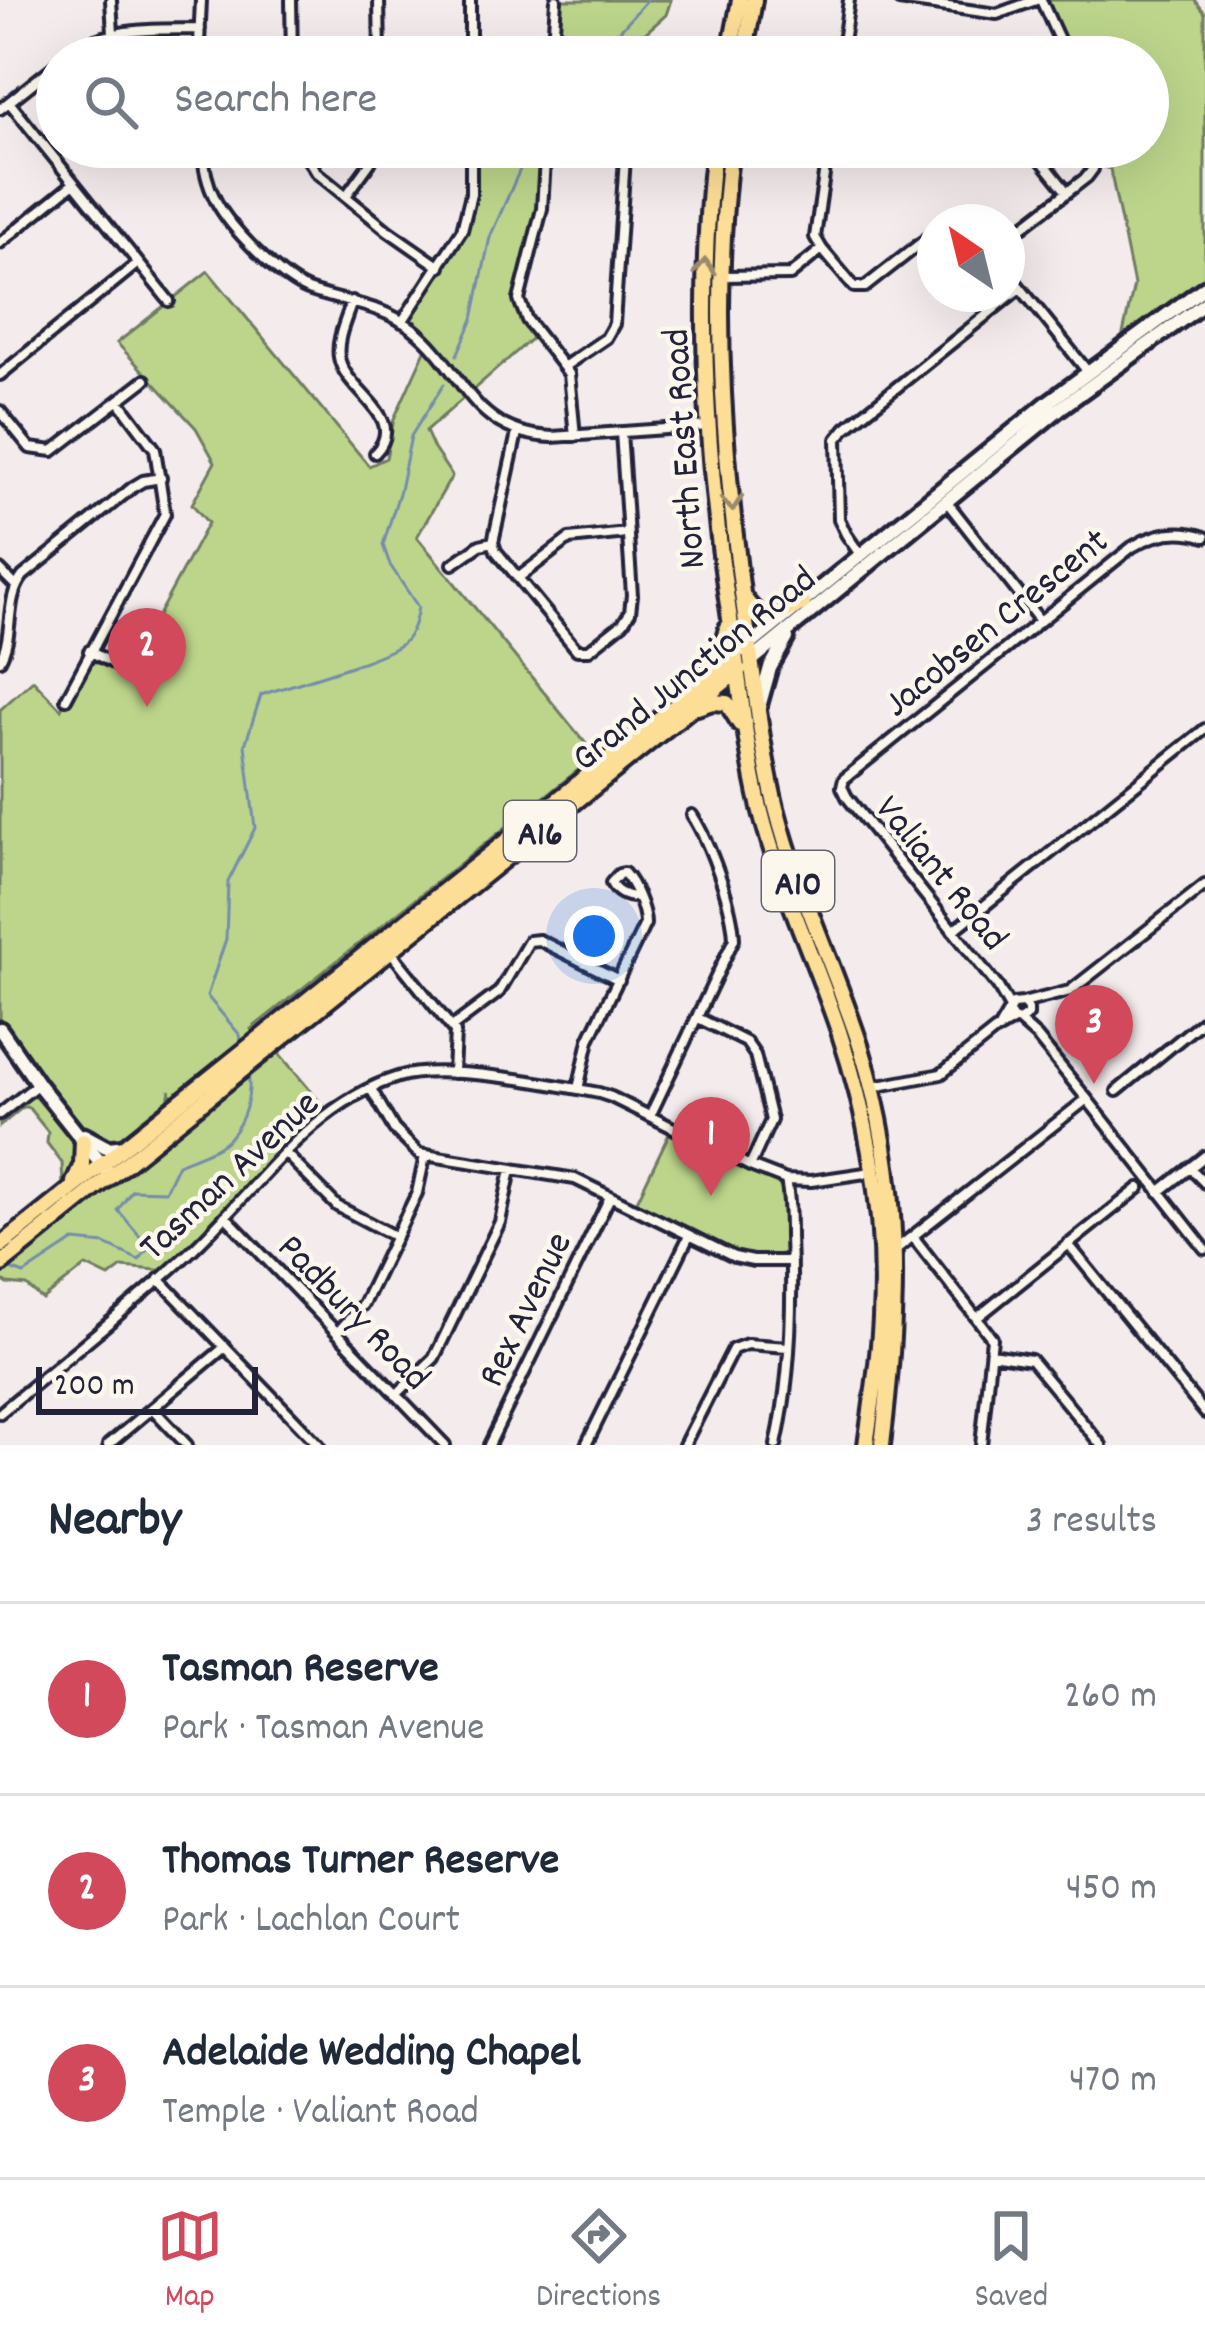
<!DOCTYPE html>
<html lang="en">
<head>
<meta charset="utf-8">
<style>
	:root { --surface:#fff; --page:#f6f6f7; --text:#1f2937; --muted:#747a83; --line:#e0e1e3; --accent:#d1495b }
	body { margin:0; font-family:Dekko,sans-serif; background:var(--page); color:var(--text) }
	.compass { position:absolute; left:917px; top:204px; width:108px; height:108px; border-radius:50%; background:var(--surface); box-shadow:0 12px 48px #0002; rotate:325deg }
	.scale { position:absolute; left:36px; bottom:30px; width:222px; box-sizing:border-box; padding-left:12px; border:6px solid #22223b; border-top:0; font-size:33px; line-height:42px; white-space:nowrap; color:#22223b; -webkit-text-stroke:9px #fbf7ec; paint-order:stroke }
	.you { position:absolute; left:594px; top:936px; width:42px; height:42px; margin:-30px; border:9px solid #fff; border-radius:50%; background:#1a73e8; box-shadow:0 0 0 18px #1a73e833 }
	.badge { display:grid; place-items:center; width:78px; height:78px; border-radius:50%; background:var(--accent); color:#fff; font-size:39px; font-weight:700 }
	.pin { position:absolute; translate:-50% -99px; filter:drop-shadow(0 3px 6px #0008) }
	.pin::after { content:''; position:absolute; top:63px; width:42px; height:36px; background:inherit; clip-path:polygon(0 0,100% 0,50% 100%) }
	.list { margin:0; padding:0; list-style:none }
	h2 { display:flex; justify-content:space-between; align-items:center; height:156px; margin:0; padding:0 48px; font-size:51px }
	h2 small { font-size:39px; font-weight:400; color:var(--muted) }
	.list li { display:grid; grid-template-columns:78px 1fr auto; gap:36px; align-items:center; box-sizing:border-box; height:192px; padding:0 48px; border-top:3px solid var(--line) }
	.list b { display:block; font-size:45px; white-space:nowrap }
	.list p { margin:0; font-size:39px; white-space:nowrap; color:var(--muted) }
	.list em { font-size:39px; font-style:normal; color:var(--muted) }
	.icon { flex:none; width:66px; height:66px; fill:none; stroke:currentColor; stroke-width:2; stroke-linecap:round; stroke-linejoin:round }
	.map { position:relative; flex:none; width:1205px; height:1445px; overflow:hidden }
	.search { position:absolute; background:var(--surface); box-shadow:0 12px 48px #0002; left:36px; right:36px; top:36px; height:132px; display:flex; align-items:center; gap:30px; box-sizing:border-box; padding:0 42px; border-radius:66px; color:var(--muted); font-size:45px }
	.sheet { height:732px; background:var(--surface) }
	nav { display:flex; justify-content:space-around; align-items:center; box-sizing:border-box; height:168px; border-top:3px solid var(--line); background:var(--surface); font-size:33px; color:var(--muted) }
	nav a { display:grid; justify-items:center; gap:6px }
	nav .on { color:var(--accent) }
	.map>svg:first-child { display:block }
</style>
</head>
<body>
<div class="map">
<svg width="1205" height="1445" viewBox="0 0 1205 1445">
	<rect width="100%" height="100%" fill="#f4ebec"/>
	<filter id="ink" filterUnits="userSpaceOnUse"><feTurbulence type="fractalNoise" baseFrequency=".00833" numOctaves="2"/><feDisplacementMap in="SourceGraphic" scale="24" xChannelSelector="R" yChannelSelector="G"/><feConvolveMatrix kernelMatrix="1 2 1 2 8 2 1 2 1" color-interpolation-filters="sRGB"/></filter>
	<g filter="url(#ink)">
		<path fill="#bcd58b" stroke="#6f7c63" stroke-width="3" d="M556,0H671L666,15L618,57H552Z
			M1047,0H1195L1205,13V280L1120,347L1134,285L1110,169L1100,166L1097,147H1148V57H1072Z
			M471,147H594L549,156L543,196L519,295L538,333L426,431L434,449L452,476L417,537L596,756L251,1029L256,1042L173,1109L170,1090L167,1106L119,1144C93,1143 95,1129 77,1125L0,1023V710L33,680L61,709L89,651L128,671L208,523L192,504L215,462L196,428L117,343L208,271L369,466L386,458L394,419L428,344L402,322L453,248L471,194Z
			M278,1052L330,1114L168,1271L122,1267L109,1277L86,1266L43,1300L27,1286L8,1284L0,1279V1274Z
			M32,1097H36L77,1146L76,1173L63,1188L62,1163L47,1143L48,1132L28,1107H23L0,1126V1121Z
			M669,1134L779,1184L783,1192L785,1253C734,1270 679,1230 633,1209Z"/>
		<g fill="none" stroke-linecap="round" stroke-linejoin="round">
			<path stroke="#768cac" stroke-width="3" d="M596,57L647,0
				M457,355L473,319L490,237L530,147
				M242,1046L240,1035L207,996L226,939L228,882L255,828L245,745L261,695C289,685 388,658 404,642C413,633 416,620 418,607L390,565L383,545L400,490L411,436L444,384
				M5,1267L24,1274L74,1241L105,1244L139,1260L149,1247L118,1210L132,1190L165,1191L178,1164C193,1157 219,1150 230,1137C245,1120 252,1095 248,1073"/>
			<g stroke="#22223b" stroke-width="16">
				<path id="minor" d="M111,0L113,33
					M201,0L199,44L202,57
					M291,0L292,57
					M379,0L380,57
					M470,0V57
					M899,0L997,14L1036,0
					M1041,0L1067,57
					M66,57C106,25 152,30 200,29
					M552,57L556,0
					M841,57L849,0
					M9,102L169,301
					M0,109L57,64
					M203,147C203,165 207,184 216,201C230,228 280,279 308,290C344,303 380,304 412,328C466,370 468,433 552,437L708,426
					M300,147L317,173L387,230L440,267
					M1031,147L1067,192
					M346,196L370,163L377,147
					M947,222L953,217L964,219L967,222
					M1007,239L1087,177L1093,169L1092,147
					M0,243L74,183
					M822,249L815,237L828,147
					M1007,271L1088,372
					M723,276L790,275L822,249L854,287H865L935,232
					M352,301C347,318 336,339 339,357C344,391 410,417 375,453
					M402,322L462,230L471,194V147
					M565,366L606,338L614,324L625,157L620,147
					M0,375L138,263
					M0,411L30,448L53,451L145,380
					M575,436L569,374L527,320L519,300L542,209L545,160C559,150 587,153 606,147
					M947,502L1040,621
					M493,542L496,551L577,650H589L623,623L630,612L632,595L621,432
					M861,556L846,534L839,519L837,439L846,428L1020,288
					M453,564L480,545L493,542L517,433
					M0,570L15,585
					M518,578L569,539L627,533
					M89,651L132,673
					M0,660C15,633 4,600 23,576L133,487L143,481L161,478
					M66,699L165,514L155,449L119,401
					M953,931L1205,729
					M391,952L455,1032L453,1073
					M1023,1003L1070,991L1205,885
					M1010,1008L998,987L847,797L842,787L844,779L1132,547C1155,533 1179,528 1205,537
					M698,1018L746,1042L755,1055L771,1120L750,1166
					M1019,1021L1037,1037L1087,1099L1205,1249
					M1000,1026L1013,1004L1023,1003L1028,1009V1015L1019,1021L1013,1019L1009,1013
					M452,1027L499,992L529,941L539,940L619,980
					M873,1087L941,1074L995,1031L1014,1020
					M371,1089L394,1129L419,1154L575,1179L734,1257L753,1261H791
					M578,1089L589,1040L645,924C645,909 634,884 624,873L619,874L611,883C615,892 626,897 635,897
					M1117,1091L1205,1019
					M0,1114L38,1084
					M650,1116L734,939C733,906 710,843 692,815
					M284,1152L337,1206L396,1237
					M1190,1168L1205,1183
					M1159,1192L1205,1156
					M225,1216L445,1445
					M914,1238L992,1338L981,1445
					M1068,1244L1205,1413
					M895,1250L1087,1099
					M159,1279L319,1445
					M978,1317L1139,1188
					M337,1333L363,1304L417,1193L425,1156
					M991,1354L1031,1360L1101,1445
					M396,1395L434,1358L500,1222L511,1169
					M152,1408L187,1445
					M0,1413C63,1360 129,1309 189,1253C255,1192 308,1105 398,1077C441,1063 552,1084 599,1093L611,1097L750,1166L786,1180L811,1181L872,1172
					M108,1445L225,1347
					M489,1445L610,1197
					M586,1445L689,1236
					M684,1445L733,1349L747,1344L788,1347
					M776,1445C791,1378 793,1305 790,1236C790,1218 790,1198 786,1180"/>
			</g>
			<g stroke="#22223b" stroke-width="21">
				<path id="secondary" d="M744,650L1051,400L1205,287
					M751,661L1059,409L1205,303
					M759,707L770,668L787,638
					M0,1029L38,1084L107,1171
					M84,1135L108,1148L126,1146"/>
			</g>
			<g stroke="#22223b" stroke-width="22">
				<path id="trunk" d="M729,57L740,0
					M744,57L754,0
					M714,147C696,304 706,463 730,619C740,682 745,746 760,808C779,885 814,957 839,1031C870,1124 886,1220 881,1318C879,1361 872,1403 866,1445
					M731,147C710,310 725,476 748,637C756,694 762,752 776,808C797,891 835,967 861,1048C903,1184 899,1306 882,1445
					M744,598C764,627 776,615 803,603
					M707,673L720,655L727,628
					M697,707L712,702L727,703L740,724
					M74,1182L82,1164L83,1141
					M0,1246L735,658
					M0,1265L739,670"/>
			</g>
			<use href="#minor" stroke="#fbf7ec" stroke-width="8"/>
			<use href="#secondary" stroke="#fbf7ec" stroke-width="12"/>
			<use href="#trunk" stroke="#fdde96" stroke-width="14"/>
		</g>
		<defs><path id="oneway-chevron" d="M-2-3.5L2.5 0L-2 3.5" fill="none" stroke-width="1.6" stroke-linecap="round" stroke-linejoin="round" transform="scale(3)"/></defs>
		<g stroke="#9a896d">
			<use href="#oneway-chevron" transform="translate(705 267) rotate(-87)"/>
			<use href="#oneway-chevron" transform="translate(732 503) rotate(85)"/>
		</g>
	</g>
	<g text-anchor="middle" stroke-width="9" stroke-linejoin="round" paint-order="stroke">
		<g fill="#fbf7ec" stroke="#636270" stroke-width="3">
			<rect x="504" y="801" width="72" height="60" rx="9"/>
			<rect x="762" y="851" width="72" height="60" rx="9"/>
		</g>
		<g font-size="36" font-weight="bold" fill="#22223b">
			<text x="540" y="844">A16</text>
			<text x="798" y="894">A10</text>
		</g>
		<g font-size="39" fill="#22223b" stroke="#fbf7ec">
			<text transform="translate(681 449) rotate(-94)" y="14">North East Road</text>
			<text transform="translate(994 620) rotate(-39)" y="14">Jacobsen Crescent</text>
			<text transform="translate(692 666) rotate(-39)" y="14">Grand Junction Road</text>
			<text transform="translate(944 871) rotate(51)" y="14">Valiant Road</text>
			<text transform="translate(227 1173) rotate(-43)" y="14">Tasman Avenue</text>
			<text transform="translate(522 1308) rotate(-64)" y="14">Rex Avenue</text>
			<text transform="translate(356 1310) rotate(46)" y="14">Padbury Road</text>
		</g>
	</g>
</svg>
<svg class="compass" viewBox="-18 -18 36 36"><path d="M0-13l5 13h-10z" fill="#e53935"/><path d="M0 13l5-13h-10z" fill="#747a83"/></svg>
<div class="scale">200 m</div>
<div class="you"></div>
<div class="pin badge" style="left:711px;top:1196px">1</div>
<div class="pin badge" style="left:147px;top:707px">2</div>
<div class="pin badge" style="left:1094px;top:1084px">3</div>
<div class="search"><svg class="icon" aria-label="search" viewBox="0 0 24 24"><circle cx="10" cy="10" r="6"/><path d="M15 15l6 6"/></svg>Search here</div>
</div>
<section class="sheet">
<h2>Nearby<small>3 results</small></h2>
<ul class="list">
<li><span class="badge">1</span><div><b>Tasman Reserve</b><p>Park · Tasman Avenue</p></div><em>260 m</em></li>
<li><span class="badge">2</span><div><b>Thomas Turner Reserve</b><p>Park · Lachlan Court</p></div><em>450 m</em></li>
<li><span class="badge">3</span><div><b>Adelaide Wedding Chapel</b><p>Temple · Valiant Road</p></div><em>470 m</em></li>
</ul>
</section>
<nav>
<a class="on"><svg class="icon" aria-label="map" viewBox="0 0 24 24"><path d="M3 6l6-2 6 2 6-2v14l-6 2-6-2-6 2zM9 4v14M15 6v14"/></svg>Map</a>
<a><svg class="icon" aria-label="directions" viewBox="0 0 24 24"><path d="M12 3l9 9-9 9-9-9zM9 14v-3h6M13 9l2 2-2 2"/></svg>Directions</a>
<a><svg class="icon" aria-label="saved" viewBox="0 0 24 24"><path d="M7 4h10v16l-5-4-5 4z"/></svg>Saved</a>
</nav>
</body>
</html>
